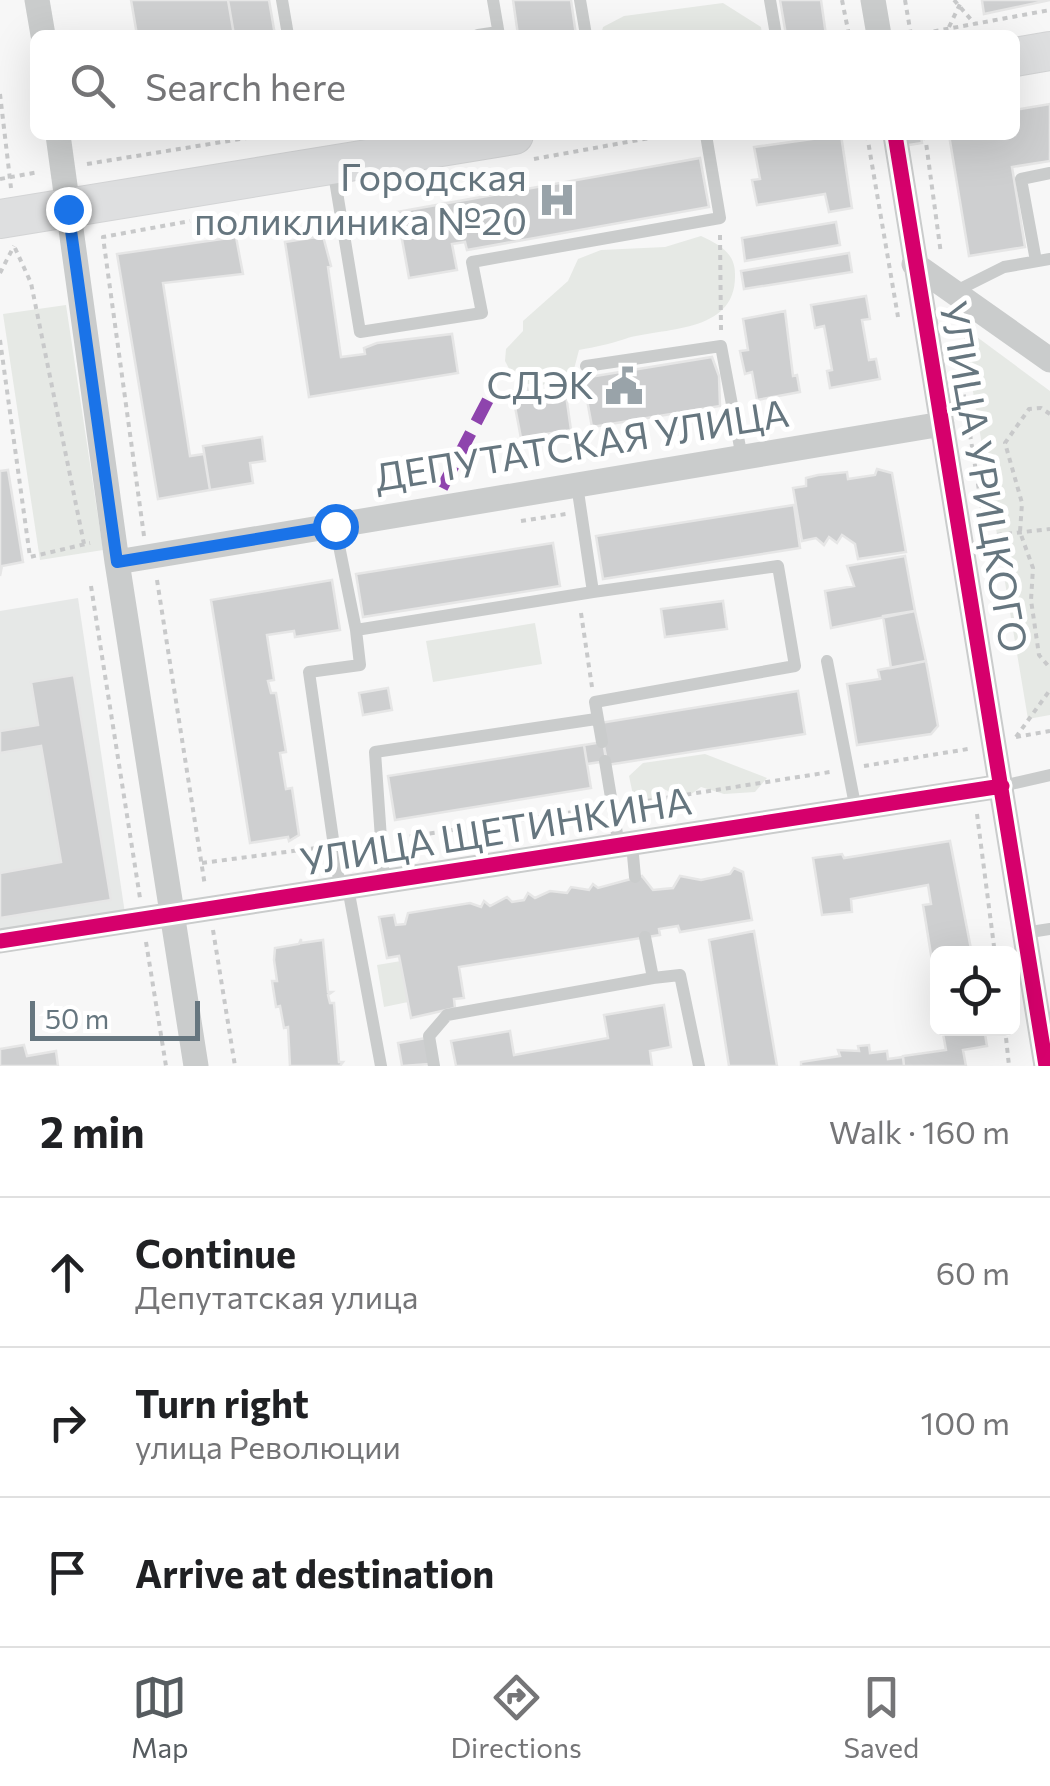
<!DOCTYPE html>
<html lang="en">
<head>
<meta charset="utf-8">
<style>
	:root { --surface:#fff; --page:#f6f6f6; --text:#202124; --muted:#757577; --line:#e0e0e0; --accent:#565c60 }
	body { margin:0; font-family:Commissioner,sans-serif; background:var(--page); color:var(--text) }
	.controls { position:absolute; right:30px; bottom:30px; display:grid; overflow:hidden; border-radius:15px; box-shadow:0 10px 40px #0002 }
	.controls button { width:90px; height:90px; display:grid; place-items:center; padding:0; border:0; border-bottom:2px solid var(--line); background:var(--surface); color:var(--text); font:50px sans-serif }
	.scale { position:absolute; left:30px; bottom:25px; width:170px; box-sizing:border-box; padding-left:10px; border:5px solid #66767f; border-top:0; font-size:28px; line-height:35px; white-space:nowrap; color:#66767f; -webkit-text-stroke:8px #fff; paint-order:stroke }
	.stop { position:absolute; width:30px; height:30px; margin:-22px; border:8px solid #1a73e8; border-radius:50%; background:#fff }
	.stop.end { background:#1a73e8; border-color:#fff; box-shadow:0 2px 10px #0008 }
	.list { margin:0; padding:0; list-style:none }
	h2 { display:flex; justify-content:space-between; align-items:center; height:130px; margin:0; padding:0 40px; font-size:42px }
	h2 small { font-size:32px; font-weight:400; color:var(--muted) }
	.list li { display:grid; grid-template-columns:65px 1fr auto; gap:30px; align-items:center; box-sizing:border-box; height:150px; padding:0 40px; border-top:2px solid var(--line) }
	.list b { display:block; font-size:38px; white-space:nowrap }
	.list p { margin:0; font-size:32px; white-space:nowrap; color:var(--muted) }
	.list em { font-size:32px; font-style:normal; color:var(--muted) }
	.icon { flex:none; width:55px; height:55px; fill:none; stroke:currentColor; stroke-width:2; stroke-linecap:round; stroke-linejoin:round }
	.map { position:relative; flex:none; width:1050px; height:1066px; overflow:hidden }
	.search { position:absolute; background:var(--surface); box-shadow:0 10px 40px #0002; left:30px; right:30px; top:30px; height:110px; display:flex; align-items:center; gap:25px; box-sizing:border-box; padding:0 35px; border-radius:15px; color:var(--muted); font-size:38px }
	.sheet { height:580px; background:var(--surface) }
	nav { display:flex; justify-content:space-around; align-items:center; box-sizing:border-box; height:140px; border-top:2px solid var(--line); background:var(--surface); font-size:28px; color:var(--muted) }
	nav a { display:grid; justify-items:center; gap:5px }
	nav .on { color:var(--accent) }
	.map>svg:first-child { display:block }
</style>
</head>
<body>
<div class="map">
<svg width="1050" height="1066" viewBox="0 0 1050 1066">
	<rect width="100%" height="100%" fill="#f7f7f7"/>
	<path fill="#e6e8e7" d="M78,598L127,927L0,945V611Z"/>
	<path fill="#e6e9e5" d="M723,3L761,27L762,35H601L603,27L624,16Z
		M701,236C718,244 735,252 735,274C737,335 662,327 625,339C609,344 596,347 579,350L573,373L540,386L516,382L505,361L506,349L523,331V321L568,281L578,259L601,250L665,247Z
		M66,305L103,550L40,560L3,314Z
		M962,326L1050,391V715L1028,719Z
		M535,623L542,664L433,682L426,641Z
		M705,754L767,778L755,792L724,794L701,787L683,800L664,789L662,803L645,813L633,795L629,776L643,763Z
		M401,961L408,1002L384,1007L377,965Z"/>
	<path fill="#cecfd0" stroke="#e6e6e6" stroke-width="2.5" d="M131,0H228L234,35H137Z
		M228,0H269L275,35H234Z
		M513,0H571L576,35H518Z
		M780,0H821L826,35H786Z
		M1050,0L984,14L982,1L984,0Z
		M1050,104V161L1012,167L1025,247L969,256L949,135H1015V110Z
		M841,135L852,208L829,212L825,194L757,205L752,180L760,179L754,147Z
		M900,135H921L922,143L902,146Z
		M700,158L709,207L467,250L465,242L452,244L457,270L409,278L397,212Z
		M836,222L840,245L745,261L742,238Z
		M323,236L331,266L328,267L341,357L365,354L364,348L377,343L452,334L458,373L309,397L285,242Z
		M236,237L243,274L163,283L190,456L204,454L210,490L158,499L117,254Z
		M849,253L852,272L744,289L741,271Z
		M866,296L870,319L862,320L869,360L876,359L880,379L830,388L827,371L832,370L824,326L815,328L811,305Z
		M785,311L793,376L797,375L800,392L757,400L752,372L745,374L740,351L748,350L743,319Z
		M712,357L719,376L720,406L592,427L583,378Z
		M527,388L530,401L566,395L571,430L521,438L512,391Z
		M262,437L265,461L250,463L253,483L210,490L203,446Z
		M877,469L892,473L906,552L858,559L855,544L842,535L837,543L829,537L824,545L816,538L802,541L793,488L806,486V478L818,475L847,472L848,479L875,475Z
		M8,470L23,562L2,566L0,576V471Z
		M794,505L800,548L603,579L596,536Z
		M553,543L560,586L363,617L356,574Z
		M905,556L915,611L831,628L825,591L854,586L847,566Z
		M332,580L340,630L295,637L294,631L267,635L274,680L268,681L271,693H276L286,752L280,753L286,789L292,788L299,835L289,841L288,837L250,843L211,600Z
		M723,601L727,629L665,637L661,609Z
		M915,611L926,661L891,668L883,616Z
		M926,661L938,726L931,734L857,745L847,684L880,679L878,670Z
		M74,675L111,900L0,918V873L61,862L41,746L0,753V731L38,725L31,682Z
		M388,688L392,710L363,715L359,693Z
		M798,691L805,734L607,765L600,723Z
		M603,742L607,761L587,764L584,745Z
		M584,745L591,788L395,820L388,776Z
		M950,841L972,954H938V998L923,905L931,904L928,885L851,899L852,912L822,915L813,858L842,854L844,858Z
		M734,868L743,872L752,920L680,932L678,926L659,929L660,935L459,967L464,998L454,999L455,1008L411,1018L399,956L387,958L379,917L394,915L396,925L405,924L408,913L470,903L481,907L484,901L490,906L507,897L512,902L524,900L528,893L535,898L550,891L567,893L571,887L589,890L593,884L598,888L642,876L653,890L673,888L680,876L701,880L730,874Z
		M754,931L777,1066H729L709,940Z
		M301,939V943L323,940L328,992H332L328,995L330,1003H334L339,1062H343L340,1066H290L288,1027L284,1028L280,1006L276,1007L272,981H277L274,960L275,948L299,944Z
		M664,1005L671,1047L650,1051L652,1066H456L451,1041L510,1031L514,1055L608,1038L604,1015Z
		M942,1028H984L987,1046L963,1050L966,1066H904L903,1056L946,1050Z
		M426,1038L430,1064L402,1066L398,1043Z
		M24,1045L27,1056L56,1051L58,1066H0V1049Z
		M869,1045L870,1053L887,1051L888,1059L903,1057L904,1066H801V1062L840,1056L838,1050L859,1051L858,1046Z"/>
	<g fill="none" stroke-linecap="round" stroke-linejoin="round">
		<g stroke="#d3d4d5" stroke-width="40">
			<path id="secondary" d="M1015,57L1050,51
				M0,219L514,135"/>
		</g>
		<path stroke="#c8c9ca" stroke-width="4" stroke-dasharray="5 5" stroke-linecap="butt" d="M842,0L849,35
			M905,0L911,35
			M954,0L974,23
			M949,27L962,0
			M914,35L1050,10
			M0,94L11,188
			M867,135L898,317
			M925,135L941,254
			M534,159L666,135
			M87,164L265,135
			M0,179L39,172
			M720,235L721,331
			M15,248L31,283L84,544
			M0,273L14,246
			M0,340L30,557L90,543
			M959,365L985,528
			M1050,414L1041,408L1029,409L1005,443L1022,503L1020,532L1033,568L1031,600L1039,655L1050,668
			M521,521L566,514
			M997,535L1050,529
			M144,536L103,237L190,221
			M157,580L205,886
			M91,586L140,898
			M581,613L592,687
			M1016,737L1050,690
			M1016,737L1050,731
			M864,766L968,749
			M627,804L830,772
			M977,814L995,954
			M400,838L593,809
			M202,863L316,848
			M213,930L235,1066
			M146,942L166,1066
			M1005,1028L1009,1066"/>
		<path stroke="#cacccc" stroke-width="12" d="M282,0L288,35
			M493,0L499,35
			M580,0L586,35
			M770,0L776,35
			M478,35L498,32
			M333,168L360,332L482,313L472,262L720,218L706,135
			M1036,261L1021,179L1050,173
			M954,292L1004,267L1050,259
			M586,366L721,346L742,458
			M577,485L593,592L778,566L795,666L595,702L602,742
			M335,526L356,630L593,592
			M827,661L856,810
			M605,761L619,846
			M1002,786L1050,775
			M632,844L635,877
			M384,882L375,752L596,719
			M340,888L309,672L360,665L356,630
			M348,888L381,1066
			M1024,933L1050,929
			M653,978L680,975L699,1066
			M434,1066L429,1036L447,1015L653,978L645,937"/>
		<path stroke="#cacccc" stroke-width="25" d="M37,0L43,35
			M873,0L879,35
			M58,135L117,562L196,1066
			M895,135L1046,1066
			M914,264L1050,360
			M117,562L942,424
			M0,941L1002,786"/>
		<use href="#secondary" stroke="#dedfe0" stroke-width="38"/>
		<path stroke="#8e44ad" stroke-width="12" stroke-dasharray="25 12" stroke-linecap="butt" d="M442,488L493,390"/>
		<g stroke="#fff" stroke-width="21">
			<path id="cycleway" d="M895,135L1046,1066
				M0,941L1002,786"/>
		</g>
		<use href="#cycleway" stroke="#d6006c" stroke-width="15"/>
	</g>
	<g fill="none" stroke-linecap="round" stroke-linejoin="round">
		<path stroke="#1a73e8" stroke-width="12" d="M68,209L117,562L335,526"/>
	</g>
	<defs>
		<g id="hospital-bare" transform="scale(3)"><path d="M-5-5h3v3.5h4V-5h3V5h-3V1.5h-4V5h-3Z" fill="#99a3a9" stroke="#fff" stroke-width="2.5" paint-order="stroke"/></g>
		<g id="civic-bare" transform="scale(3)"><path d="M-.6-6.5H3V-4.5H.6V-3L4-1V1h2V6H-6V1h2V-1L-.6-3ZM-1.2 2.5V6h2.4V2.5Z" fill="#99a3a9" stroke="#fff" stroke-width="2.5" paint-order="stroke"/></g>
	</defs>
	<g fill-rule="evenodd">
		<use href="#hospital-bare" x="557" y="200"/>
		<use href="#civic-bare" x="624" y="386"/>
	</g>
	<g text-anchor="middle" stroke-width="10" stroke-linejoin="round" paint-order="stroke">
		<g font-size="38" fill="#66767f" stroke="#fff" text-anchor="end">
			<text x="527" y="191">Городская<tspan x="527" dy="44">поликлиника №20</tspan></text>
			<text x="594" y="399">СДЭК</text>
		</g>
		<g font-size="38" fill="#66767f" stroke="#fff">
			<text transform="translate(582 446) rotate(-9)" y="13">ДЕПУТАТСКАЯ УЛИЦА</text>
			<text transform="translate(983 477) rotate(80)" y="13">УЛИЦА УРИЦКОГО</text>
			<text transform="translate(496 832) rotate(-9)" y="13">УЛИЦА ЩЕТИНКИНА</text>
		</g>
	</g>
</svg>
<div class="controls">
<button><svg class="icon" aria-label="locate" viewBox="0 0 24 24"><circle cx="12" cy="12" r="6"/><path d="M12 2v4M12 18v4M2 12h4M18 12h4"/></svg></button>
</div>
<div class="scale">50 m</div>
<div class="stop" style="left:335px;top:526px"></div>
<div class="stop end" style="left:68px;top:209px"></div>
<div class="search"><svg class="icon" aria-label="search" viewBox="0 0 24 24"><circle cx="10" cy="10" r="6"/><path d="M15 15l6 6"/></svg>Search here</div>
</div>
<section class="sheet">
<h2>2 min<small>Walk · 160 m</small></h2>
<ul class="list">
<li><svg class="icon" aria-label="ahead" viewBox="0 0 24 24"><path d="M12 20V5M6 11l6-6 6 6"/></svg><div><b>Continue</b><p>Депутатская улица</p></div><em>60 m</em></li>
<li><svg class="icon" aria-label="right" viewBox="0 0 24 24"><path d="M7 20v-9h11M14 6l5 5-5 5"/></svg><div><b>Turn right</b><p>улица Революции</p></div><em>100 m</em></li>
<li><svg class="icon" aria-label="arrive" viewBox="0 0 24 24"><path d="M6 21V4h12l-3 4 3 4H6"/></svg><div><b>Arrive at destination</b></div></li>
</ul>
</section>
<nav>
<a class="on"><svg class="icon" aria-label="map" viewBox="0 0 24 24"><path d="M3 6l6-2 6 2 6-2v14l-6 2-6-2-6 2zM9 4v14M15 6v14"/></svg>Map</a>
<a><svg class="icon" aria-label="directions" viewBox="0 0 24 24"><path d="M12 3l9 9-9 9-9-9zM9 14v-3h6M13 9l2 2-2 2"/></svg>Directions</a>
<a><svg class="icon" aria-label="saved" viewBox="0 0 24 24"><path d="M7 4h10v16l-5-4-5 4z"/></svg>Saved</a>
</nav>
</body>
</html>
